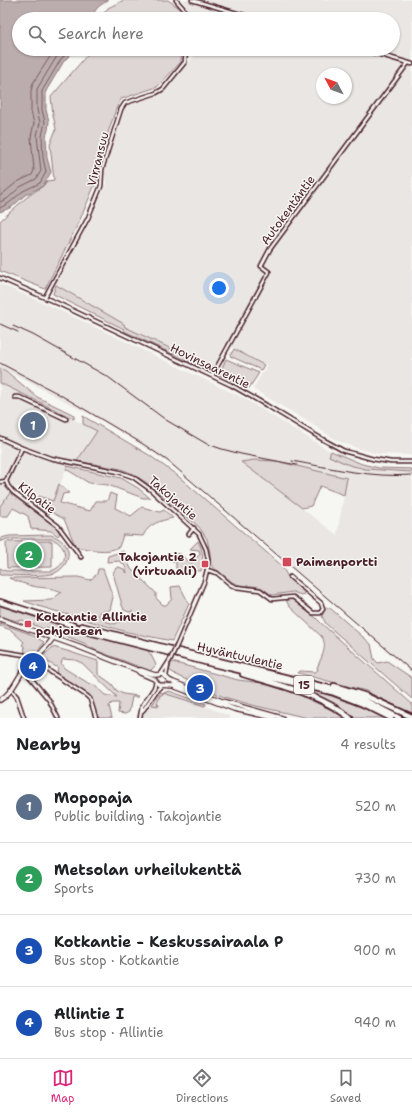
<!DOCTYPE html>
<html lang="en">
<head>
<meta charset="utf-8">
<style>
	:root { --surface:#fff; --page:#f2f2f2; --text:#202124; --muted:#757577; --line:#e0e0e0; --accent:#db2777 }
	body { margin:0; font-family:"Shantell Sans",sans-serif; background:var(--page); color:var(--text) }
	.compass { position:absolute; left:316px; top:68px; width:36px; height:36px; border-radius:50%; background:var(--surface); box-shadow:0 1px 3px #0004; rotate:311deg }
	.you { position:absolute; left:219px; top:288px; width:14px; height:14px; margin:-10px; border:3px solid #fff; border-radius:50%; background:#1a73e8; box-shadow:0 0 0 6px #1a73e833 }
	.badge { display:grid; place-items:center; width:26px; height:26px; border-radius:50%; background:var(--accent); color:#fff; font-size:13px; font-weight:700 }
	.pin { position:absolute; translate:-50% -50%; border:2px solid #fff; box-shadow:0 1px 4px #0006 }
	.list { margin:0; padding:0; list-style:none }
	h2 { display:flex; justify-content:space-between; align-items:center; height:52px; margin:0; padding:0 16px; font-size:17px }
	h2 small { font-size:13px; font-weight:400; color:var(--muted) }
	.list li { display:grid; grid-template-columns:26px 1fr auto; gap:12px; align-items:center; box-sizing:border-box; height:72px; padding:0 16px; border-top:1px solid var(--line) }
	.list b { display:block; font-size:15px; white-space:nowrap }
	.list p { margin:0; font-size:13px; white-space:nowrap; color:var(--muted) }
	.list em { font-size:13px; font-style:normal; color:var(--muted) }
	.icon { flex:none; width:22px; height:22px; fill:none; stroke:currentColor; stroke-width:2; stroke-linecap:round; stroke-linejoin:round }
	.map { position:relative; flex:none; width:412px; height:718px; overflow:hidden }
	.search { position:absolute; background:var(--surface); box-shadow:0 1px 3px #0004; left:12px; right:12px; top:12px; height:44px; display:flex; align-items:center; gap:10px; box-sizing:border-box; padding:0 14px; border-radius:22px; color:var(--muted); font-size:15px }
	.sheet { height:340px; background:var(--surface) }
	nav { display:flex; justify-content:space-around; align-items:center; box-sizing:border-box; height:56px; border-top:1px solid var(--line); background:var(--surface); font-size:11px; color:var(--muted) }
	nav a { display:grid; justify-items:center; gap:2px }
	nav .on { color:var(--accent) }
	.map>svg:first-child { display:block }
</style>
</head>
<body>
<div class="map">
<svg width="412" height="718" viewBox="0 0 412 718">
	<rect width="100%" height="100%" fill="#f6f6f2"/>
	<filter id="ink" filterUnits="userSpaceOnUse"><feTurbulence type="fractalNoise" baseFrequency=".025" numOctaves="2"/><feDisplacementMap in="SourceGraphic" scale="8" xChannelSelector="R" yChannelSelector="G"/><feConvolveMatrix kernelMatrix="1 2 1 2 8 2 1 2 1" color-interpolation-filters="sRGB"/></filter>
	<g filter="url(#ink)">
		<path fill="#e9e6e3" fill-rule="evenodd" d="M183,0H412V455L379,454L357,448L338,441L307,421L253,389L267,365L225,344L212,368L125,327L124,324L54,284L91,220L106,183L104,168L124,109L130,104L159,95L195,55L199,49H393V19H191ZM322,74H346V98H322Z
			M0,284L55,308L245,399L328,450L349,459L358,469L412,472V673L343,612L180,471L132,439L91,415L0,367ZM254,460L276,461L347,478L337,535L241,462Z
			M0,383L97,431L72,468L67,467L53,501L15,487L0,506Z
			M153,689L207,707L229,716V717L231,718H136L140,707Z"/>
		<path fill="#ddd6d5" stroke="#947a80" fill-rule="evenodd" d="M124,0H168L178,7L184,19H99L108,8Z
			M89,49H182L181,62L157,87L121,99L116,109L101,154L96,182L79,222L45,289L0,271V221L27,197L43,186L47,181L54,180L50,145L56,129L53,115L51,97L88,54Z
			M56,285L124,324L125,327L212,368L209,371L124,331V329L53,294Z
			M234,349L264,365L261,370L230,356Z
			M226,359L259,373L249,388L219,375Z
			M0,368L6,371L37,397L74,415V419L0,383Z
			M83,416L149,455L178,476L281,565L288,577L304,592V594L301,595L293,592L272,595L262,588L253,586H241L232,582L218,571L214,569L211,565L210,553L207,539L199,527L147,483L133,474L121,469L77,461L97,431L83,424Z
			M331,451L362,464L379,468L412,469V472L365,469L349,465L329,456Z
			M254,460L276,461L347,478L344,495L320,486L311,506L302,508L241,462Z
			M67,466L121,478L138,488L150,498H143L108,485L89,483L66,469Z
			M59,484L69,493L63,494L60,503L90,511L96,501H107L110,493L117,496L115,508L131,516L142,507L160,512L164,510L173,518C160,521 149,523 143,536L123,535L119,547C106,554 91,549 76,547L64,519L51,512L48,515L36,506L39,496L53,501Z
			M10,493L56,527L60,533L58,536L51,531L31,529L28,516L13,508L8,516H0V506Z
			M51,535C59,538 66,542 68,551C70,562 60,573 51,574C37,577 14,575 0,575V568L6,571H51C69,565 69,546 52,539H7L0,542L1,538L9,536Z
			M52,541V567L7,568L6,542Z
			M198,541C203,551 204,559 201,571L176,569V562H173V553L181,554L185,559L192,563L200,554L199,550L190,549Z
			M123,551L131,569L156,593V598L163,605H166L172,599L171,587L180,586L189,604L172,641L127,632L38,606L24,601L51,600L62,592C53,588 46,588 37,587C27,585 18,582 9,578L78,577L90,580L97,574L98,569H103L113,597L110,610L99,612V616L104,621L115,624L129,616L133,611L129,612L124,610L122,605L113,573L116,568L119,567L124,569L127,573L125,566L120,561L107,562L108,556Z
			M292,599L316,618L322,624L412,704V715L366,691L298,673L300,671L315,672L318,670L317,668C321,658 329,645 321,636L289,606L286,600Z
			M0,606L86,634L147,650L151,655L156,665L150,671L95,650L84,643L53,631L47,627L44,629L22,620L17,621L0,616Z
			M325,607L330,608L371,644L374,659L378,663L387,661L412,678V699L326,624L322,616Z
			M0,623L30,634L44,642C41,649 32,654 25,654L24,646L22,645L24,642L11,630L0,626Z
			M53,647L67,651L98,661V674L112,684L116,690L123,694L138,696L139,697H132L129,712L125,714L118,713L119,703H112L109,706L112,718H97L91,698L56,674L58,668L41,658ZM63,659L75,660L82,663L117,697L105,695L94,685L88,683L64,668L61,663Z
			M172,662L238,680L263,683L295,693L334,711L345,718H308L256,706L224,697L178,676L169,670Z
			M278,681C315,690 350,700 384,718H354C333,700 304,691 278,681Z
			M169,691L206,704L205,706L163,693L162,695H160L157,704L159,705V706L152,705L160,692L163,693Z"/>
		<path fill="#bbadae" stroke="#8e747a" d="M0,0H108L98,7L89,19H19V49H79L71,54L64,61L46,91V110L49,121L48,130L46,136L47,158L51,172L43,186L25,195L12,207L0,212Z"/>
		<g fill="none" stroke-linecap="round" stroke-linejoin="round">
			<path stroke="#77585f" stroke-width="1" d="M0,196L17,182L32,175L34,170L31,137L34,123L31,112V91L33,83L55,49
				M0,202L7,199L20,187L36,179L41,171L37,136L40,122L37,110V89L57,56L63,49
				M0,208L9,203L23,191L40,183L46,172L43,158L42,136L45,122L42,110V91L61,59L71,49"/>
			<g stroke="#4a1f2b" stroke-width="5.5">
				<path id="street" d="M176,0L183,8L188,19
					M192,0L257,19
					M361,49L412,64
					M0,278L57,303L231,385L266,405L322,439L344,451L373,459L391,462H412
					M45,297L88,218L101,186L102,169L121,109L125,103L156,93L163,89L185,62L186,49
					M212,376L269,272L261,266L270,249L408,63
					M15,397H19L66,419
					M0,438L22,448L50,458L119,472L133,477L151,490L199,534L206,549L208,559L207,570L204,582L177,645
					M22,448L6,481L8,486L13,492L58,526L81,557
					M0,482L6,481
					M189,534L194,528
					M207,570L217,573L231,585L236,587L260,590L272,599L293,597L313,613H320L323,609L321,603L290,577
					M0,651L25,655L87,696L90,699L96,718
					M24,670L49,700L58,718
					M161,674L170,660
					M166,676L168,665
					M11,689L17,697L24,718
					M142,711L144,709L157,690L162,685
					M140,718L142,706L154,688L156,682"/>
			</g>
			<g stroke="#4a1f2b" stroke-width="6">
				<path id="secondary" d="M0,619L79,647L137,670L140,673L154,679L159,685L173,686L234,709L274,718
					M137,670H141L155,675L163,674L169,680L173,682L222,701L282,718
					M0,700C11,694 16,681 23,671C32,659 45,651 53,638"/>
			</g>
			<g stroke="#4a1f2b" stroke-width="8">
				<path id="highway" d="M0,602L72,625L89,632L116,639L213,664L332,692L363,704L391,718
					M82,626L182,652L333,689L364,700L399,718
					M243,674C279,685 320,694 350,718
					M334,686L366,696L412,717"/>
			</g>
			<use href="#street" stroke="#f6f6f2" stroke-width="2.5"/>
			<use href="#secondary" stroke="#f6f6f2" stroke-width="3.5"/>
			<use href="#highway" stroke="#f6f6f2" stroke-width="4.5"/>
			<path stroke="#4a1f2b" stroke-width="1" d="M0,324L18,332
				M13,326L33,335L108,377L166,420L207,444L222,449L241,454L297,465
				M0,363L57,393L143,444L168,461L412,671
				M292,461C331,468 372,478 412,475"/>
			<g stroke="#4a1f2b" stroke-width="5.5" stroke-linecap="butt">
				<path id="street-bridge" d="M170,660L177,645"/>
			</g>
			<use href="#street-bridge" stroke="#f6f6f2" stroke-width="2.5"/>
		</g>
	</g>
	<g fill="#d1495b" stroke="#f6f6f2" stroke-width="1.5">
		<rect x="282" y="557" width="10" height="10" rx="2"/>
		<rect x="201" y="560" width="8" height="8" rx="2"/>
		<rect x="24" y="620" width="8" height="8" rx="2"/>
	</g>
	<g text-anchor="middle" stroke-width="3" stroke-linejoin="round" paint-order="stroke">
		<rect fill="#f6f6f2" stroke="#7e6067" stroke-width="1" x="294" y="676" width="20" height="18" rx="3"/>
		<g font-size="11" font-weight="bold" fill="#4a1f2b">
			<text x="304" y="689">15</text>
		</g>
		<g font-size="12" fill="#4a1f2b" stroke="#f6f6f2">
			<text transform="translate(98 159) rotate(-76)" y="4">Virransuu</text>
			<text transform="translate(288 210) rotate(-54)" y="4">Autokentäntie</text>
			<text transform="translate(210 366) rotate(26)" y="4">Hovinsaarentie</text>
			<text transform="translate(37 498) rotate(37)" y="4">Kilpatie</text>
			<text transform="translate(173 498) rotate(41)" y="4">Takojantie</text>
			<text transform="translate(240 656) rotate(13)" y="4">Hyväntuulentie</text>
		</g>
		<g font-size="12" font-weight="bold" fill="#4a1f2b" stroke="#f6f6f2" text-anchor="start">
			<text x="197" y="561" text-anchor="end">Takojantie 2<tspan x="197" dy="14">(virtuaali)</tspan></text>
			<text x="296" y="566">Paimenportti</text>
			<text x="36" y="621">Kotkantie Allintie<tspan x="36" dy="14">pohjoiseen</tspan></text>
		</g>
	</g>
</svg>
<svg class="compass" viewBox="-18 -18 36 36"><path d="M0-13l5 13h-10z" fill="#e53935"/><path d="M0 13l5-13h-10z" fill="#757577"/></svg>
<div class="you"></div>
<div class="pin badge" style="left:33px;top:425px;background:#5c6f8a">1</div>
<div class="pin badge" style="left:29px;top:555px;background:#2e9e5b">2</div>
<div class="pin badge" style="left:200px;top:688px;background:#1a4fb4">3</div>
<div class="pin badge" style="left:33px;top:666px;background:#1a4fb4">4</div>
<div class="search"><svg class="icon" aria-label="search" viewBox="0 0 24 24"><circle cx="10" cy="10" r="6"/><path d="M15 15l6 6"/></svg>Search here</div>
</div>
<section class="sheet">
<h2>Nearby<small>4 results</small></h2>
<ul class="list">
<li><span class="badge" style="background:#5c6f8a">1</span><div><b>Mopopaja</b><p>Public building · Takojantie</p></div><em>520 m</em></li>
<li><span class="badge" style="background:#2e9e5b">2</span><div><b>Metsolan urheilukenttä</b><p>Sports</p></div><em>730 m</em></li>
<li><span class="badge" style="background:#1a4fb4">3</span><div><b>Kotkantie - Keskussairaala P</b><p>Bus stop · Kotkantie</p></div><em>900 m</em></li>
<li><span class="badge" style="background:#1a4fb4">4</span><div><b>Allintie I</b><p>Bus stop · Allintie</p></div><em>940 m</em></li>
</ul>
</section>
<nav>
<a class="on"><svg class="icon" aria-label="map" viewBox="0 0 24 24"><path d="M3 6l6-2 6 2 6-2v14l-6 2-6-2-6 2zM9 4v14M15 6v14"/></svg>Map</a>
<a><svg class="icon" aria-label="directions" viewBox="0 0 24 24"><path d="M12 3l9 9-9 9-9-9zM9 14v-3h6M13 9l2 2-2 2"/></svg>Directions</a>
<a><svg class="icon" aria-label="saved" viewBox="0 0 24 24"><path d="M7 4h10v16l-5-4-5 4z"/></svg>Saved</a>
</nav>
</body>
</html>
